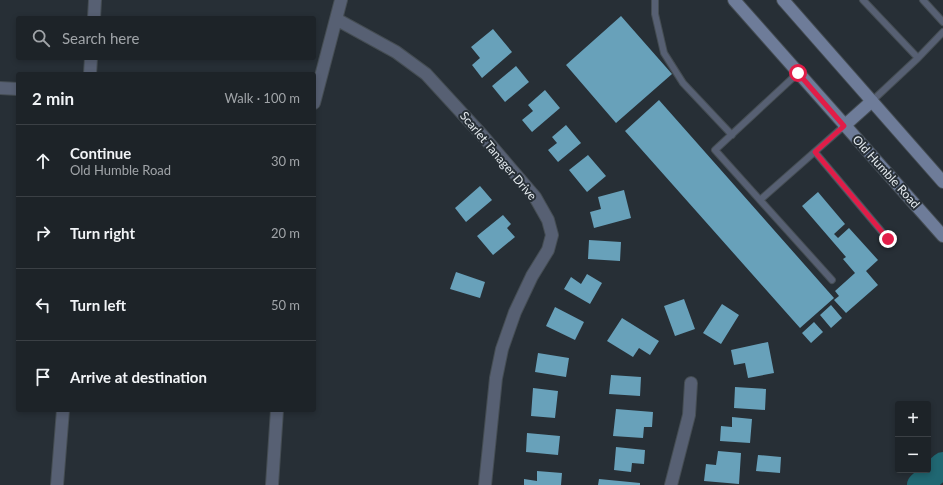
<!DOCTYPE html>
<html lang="en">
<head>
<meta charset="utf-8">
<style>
	:root { --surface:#1d2328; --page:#2a2f34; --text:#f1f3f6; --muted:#a0a4a8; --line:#3b4045 }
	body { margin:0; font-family:Lato,sans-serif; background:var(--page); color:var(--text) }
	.controls { position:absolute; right:12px; bottom:12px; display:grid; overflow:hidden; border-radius:4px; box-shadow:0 2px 6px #0003 }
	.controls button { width:36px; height:36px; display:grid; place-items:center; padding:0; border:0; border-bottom:1px solid var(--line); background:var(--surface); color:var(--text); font:20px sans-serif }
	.stop { position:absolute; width:12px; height:12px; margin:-9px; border:3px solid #e11d48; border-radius:50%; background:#fff }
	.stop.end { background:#e11d48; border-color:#fff; box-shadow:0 1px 4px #0008 }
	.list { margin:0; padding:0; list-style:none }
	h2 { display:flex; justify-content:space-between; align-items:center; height:52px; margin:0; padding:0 16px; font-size:17px }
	h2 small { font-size:13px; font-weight:400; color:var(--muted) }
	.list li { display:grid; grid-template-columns:26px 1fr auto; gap:12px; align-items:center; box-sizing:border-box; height:72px; padding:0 16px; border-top:1px solid var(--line) }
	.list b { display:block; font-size:15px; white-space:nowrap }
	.list p { margin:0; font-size:13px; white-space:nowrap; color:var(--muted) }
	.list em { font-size:13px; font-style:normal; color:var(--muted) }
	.icon { flex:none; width:22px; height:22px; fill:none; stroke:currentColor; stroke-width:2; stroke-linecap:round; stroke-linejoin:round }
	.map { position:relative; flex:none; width:943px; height:485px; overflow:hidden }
	.search { position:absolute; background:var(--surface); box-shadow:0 2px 6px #0003; left:16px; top:16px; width:300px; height:44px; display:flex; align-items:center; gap:10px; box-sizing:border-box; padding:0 14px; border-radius:4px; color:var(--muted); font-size:15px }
	.panel { position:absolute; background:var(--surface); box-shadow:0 2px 6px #0003; left:16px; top:72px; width:300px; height:340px; border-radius:4px }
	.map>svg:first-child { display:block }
</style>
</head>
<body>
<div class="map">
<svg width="943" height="485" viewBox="0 0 943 485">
	<rect width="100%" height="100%" fill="#272f36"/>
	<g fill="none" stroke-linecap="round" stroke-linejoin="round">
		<path stroke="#206772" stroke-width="26" d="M920,485L943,465"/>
	</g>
	<path fill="#68a1ba" d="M621,16L672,74L616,123L566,65Z
		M493,29L512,52L482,78L472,65L480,58L471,47Z
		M516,66L529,82L505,102L492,86Z
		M545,90L560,108L532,132L522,120L533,111L528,105Z
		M659,100L834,298L800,328L625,131Z
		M566,125L581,143L558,162L548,150L557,143L552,137Z
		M588,155L606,176L587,192L569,170Z
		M480,186L492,200L466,222L455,208Z
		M624,190L631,218L594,228L590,212L601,209L598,197Z
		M818,192L845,224L834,234L838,238L849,228L878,260L866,271L878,285L846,313L834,300L839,296L835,291L855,273L843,259L846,257L802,206Z
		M503,215L511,224L507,228L515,237L493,255L477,236Z
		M589,240L621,242L620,261L588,259Z
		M456,272L485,282L480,298L450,289Z
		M587,274L602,283L590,304L564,289L571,277L581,284Z
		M684,299L695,329L675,336L664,306Z
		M722,304L739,315L721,344L703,333Z
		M831,305L842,318L831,328L820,315Z
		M555,307L584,322L575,340L546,326Z
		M622,318L659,341L650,355L639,348L633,357L607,341Z
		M814,322L823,332L811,343L802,333Z
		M768,342L774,373L748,378L745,363L734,365L731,350Z
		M538,353L569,358L566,377L535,372Z
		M611,375L641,377L640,396L609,394Z
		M735,387L766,389L765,410L734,408Z
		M533,388L558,391L555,418L531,416Z
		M616,409L653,412L652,427H644L643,438L613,436Z
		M732,417L752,419L750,443L720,441L721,426L732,427Z
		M527,433L560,436L558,455L526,452Z
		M616,447L645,450L644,464L632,463L631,472L614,470Z
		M718,451L741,453L739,484L704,481L706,464L716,465Z
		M758,455L781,457L780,473L756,471Z
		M537,471L562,473L561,485H524V479L537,481Z
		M599,479L640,483V485H598Z"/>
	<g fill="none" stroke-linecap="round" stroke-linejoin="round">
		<g stroke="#454d53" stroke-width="8">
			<path id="lane" d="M655,0V14L664,53L683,83L732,135
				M863,0L918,58L943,32
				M923,0L943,22
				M798,73L715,150L832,280
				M872,101L918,58
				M815,152L888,239
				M760,200L844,126"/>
		</g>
		<g stroke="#454d53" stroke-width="14">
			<path id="street" d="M94,18L95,0
				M336,19L396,52L426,74L482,135L535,197L548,220L552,235L548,250L532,276L515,312L502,349L496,378L485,485
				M90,74L91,58
				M0,88L18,89
				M314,103L341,0
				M57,485L63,410
				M272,485L277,410
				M671,485L689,415L691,383"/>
		</g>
		<g stroke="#454d53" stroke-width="14">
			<path id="secondary" d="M734,0L943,236
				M783,0L943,182
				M844,126L872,101"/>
		</g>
		<use href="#lane" stroke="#576073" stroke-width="6"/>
		<use href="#street" stroke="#576073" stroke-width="12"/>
		<use href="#secondary" stroke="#6e7c99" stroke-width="12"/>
	</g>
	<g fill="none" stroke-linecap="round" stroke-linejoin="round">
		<path stroke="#e11d48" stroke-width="5" d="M798,73L844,126L815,152L888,239"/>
	</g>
	<g text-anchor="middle" stroke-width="4" stroke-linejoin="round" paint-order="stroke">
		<g font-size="12" fill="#e4eaee" stroke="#272f36">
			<text transform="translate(498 156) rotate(50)" y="4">Scarlet Tanager Drive</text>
			<text transform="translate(886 172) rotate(48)" y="4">Old Humble Road</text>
		</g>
	</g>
</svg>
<div class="controls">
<button>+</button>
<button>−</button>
</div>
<div class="stop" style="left:798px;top:73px"></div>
<div class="stop end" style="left:888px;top:239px"></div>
<div class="search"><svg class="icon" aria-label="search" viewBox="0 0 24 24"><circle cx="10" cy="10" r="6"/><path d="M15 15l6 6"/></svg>Search here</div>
<section class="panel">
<h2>2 min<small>Walk · 100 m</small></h2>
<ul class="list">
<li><svg class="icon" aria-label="ahead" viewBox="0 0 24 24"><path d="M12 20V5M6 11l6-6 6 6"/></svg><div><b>Continue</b><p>Old Humble Road</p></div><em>30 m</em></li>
<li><svg class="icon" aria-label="right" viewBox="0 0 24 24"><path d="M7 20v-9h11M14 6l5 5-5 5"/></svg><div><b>Turn right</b></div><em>20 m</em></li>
<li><svg class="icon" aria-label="left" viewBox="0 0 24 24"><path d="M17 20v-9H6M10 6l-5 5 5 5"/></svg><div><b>Turn left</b></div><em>50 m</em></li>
<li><svg class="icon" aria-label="arrive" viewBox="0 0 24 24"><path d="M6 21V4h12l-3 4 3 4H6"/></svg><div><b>Arrive at destination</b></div></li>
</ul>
</section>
</div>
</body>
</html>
